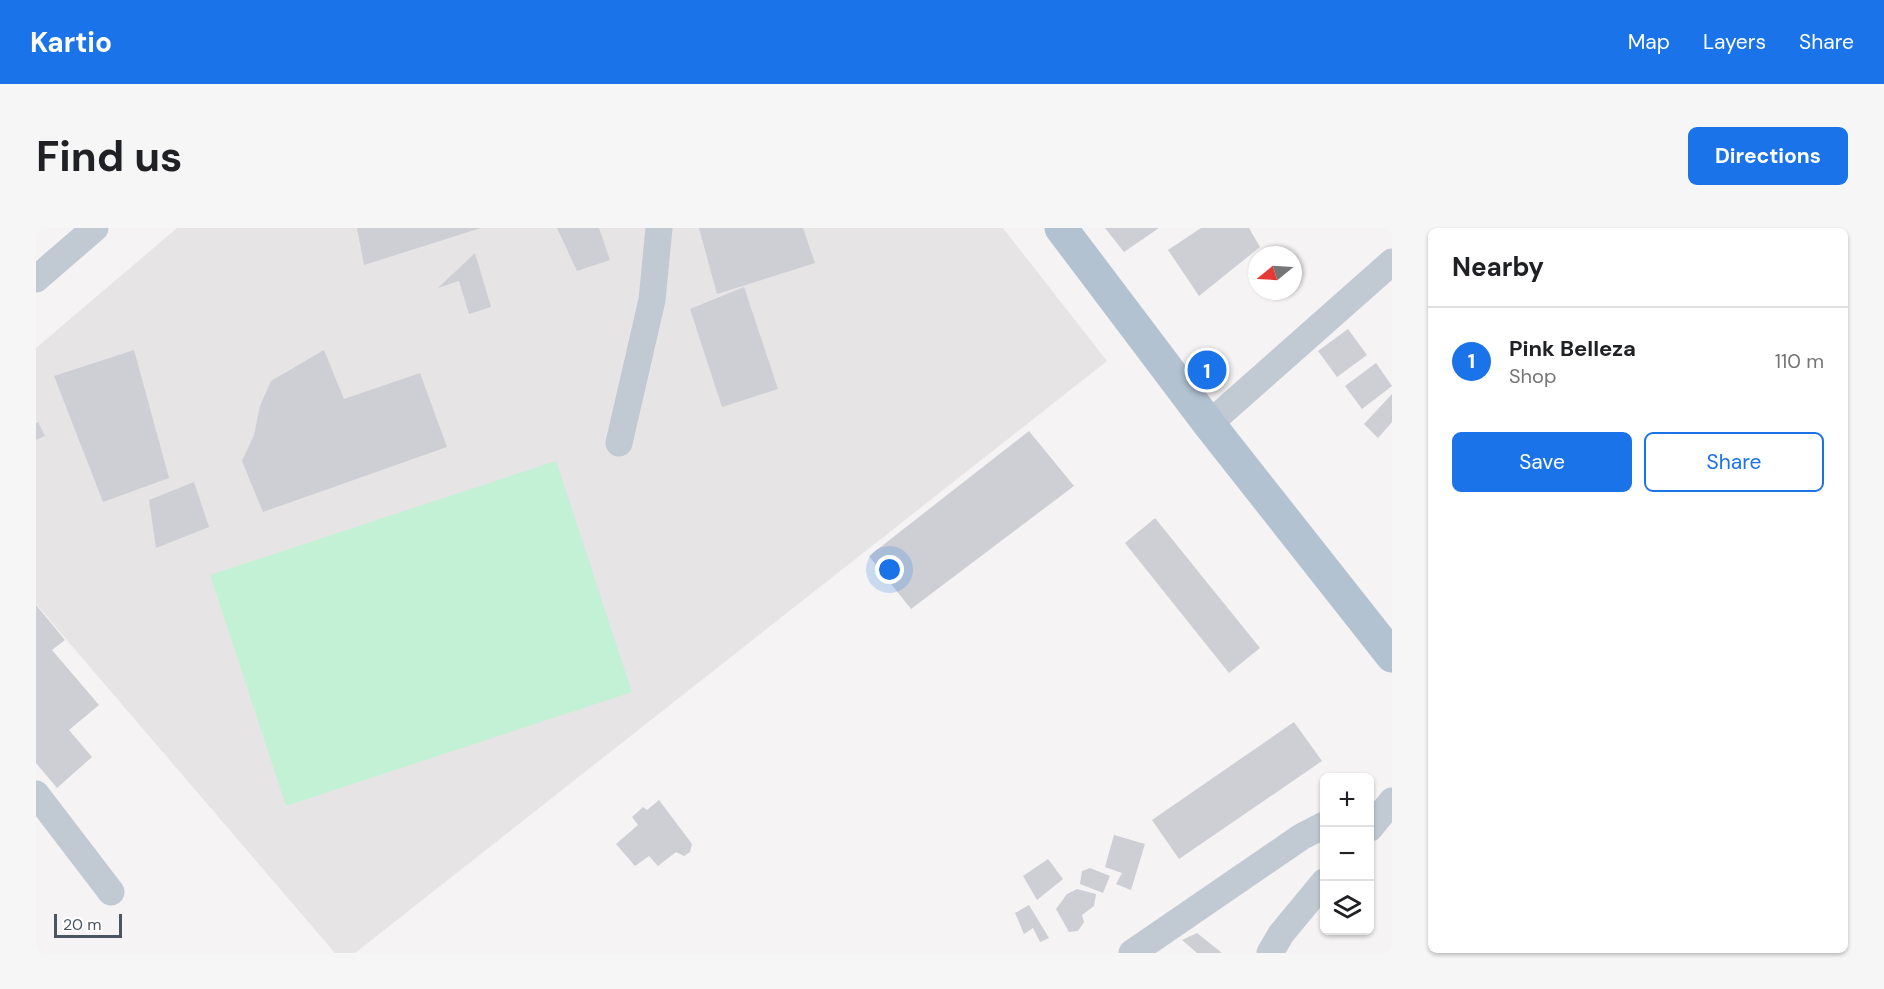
<!DOCTYPE html>
<html lang="en">
<head>
<meta charset="utf-8">
<style>
	:root { --surface:#fff; --page:#f6f6f6; --text:#202124; --muted:#757577; --line:#e0e0e0; --accent:#1a73e8 }
	body { margin:0; font-family:"DM Sans",sans-serif; background:var(--page); color:var(--text) }
	.controls { position:absolute; right:18px; bottom:18px; display:grid; overflow:hidden; border-radius:9px; box-shadow:0 2px 4px #0004 }
	.controls button { width:54px; height:54px; display:grid; place-items:center; padding:0; border:0; border-bottom:2px solid var(--line); background:var(--surface); color:var(--text); font:30px sans-serif }
	.compass { position:absolute; left:1212px; top:18px; width:54px; height:54px; border-radius:50%; background:var(--surface); box-shadow:0 2px 4px #0004; rotate:252deg }
	.scale { position:absolute; left:18px; bottom:15px; width:68px; box-sizing:border-box; padding-left:6px; border:3px solid #4a5661; border-top:0; font-size:16px; line-height:21px; white-space:nowrap; color:#4a5661; -webkit-text-stroke:4px #fff; paint-order:stroke }
	.you { position:absolute; left:854px; top:342px; width:21px; height:21px; margin:-15px; border:4px solid #fff; border-radius:50%; background:#1a73e8; box-shadow:0 0 0 9px #1a73e833 }
	.badge { display:grid; place-items:center; width:39px; height:39px; border-radius:50%; background:var(--accent); color:#fff; font-size:20px; font-weight:700 }
	.pin { position:absolute; translate:-50% -50%; border:3px solid #fff; box-shadow:0 2px 6px #0006 }
	.list { margin:0; padding:0; list-style:none }
	h2 { display:flex; justify-content:space-between; align-items:center; height:78px; margin:0; padding:0 24px; font-size:26px }
	h2 small { font-size:20px; font-weight:400; color:var(--muted) }
	.list li { display:grid; grid-template-columns:39px 1fr auto; gap:18px; align-items:center; box-sizing:border-box; height:108px; padding:0 24px; border-top:2px solid var(--line) }
	.list b { display:block; font-size:22px; white-space:nowrap }
	.list p { margin:0; font-size:20px; white-space:nowrap; color:var(--muted) }
	.list em { font-size:20px; font-style:normal; color:var(--muted) }
	.actions { display:flex; gap:12px; padding:18px 24px }
	.actions a { flex:1; padding:14px 0; border:2px solid var(--accent); border-radius:9px; text-align:center; font-size:21px; color:var(--accent) }
	.actions .main { background:var(--accent); color:#fff }
	.icon { flex:none; width:33px; height:33px; fill:none; stroke:currentColor; stroke-width:2; stroke-linecap:round; stroke-linejoin:round }
	.map { position:relative; flex:none; width:1356px; height:725px; overflow:hidden; border-radius:9px }
	header { display:flex; align-items:center; gap:36px; box-sizing:border-box; height:84px; padding:0 30px; background:var(--accent); color:#fff }
	header strong { font-size:28px }
	nav { display:flex; gap:33px; margin-inline-start:auto; font-size:21px }
	.intro { display:flex; align-items:center; justify-content:space-between; box-sizing:border-box; height:144px; padding:0 36px }
	h1 { margin:0; font-size:42px }
	.button { padding:15px 27px; border-radius:9px; background:var(--accent); color:#fff; font-size:21px; font-weight:700 }
	main { display:flex; gap:36px; padding:0 36px }
	aside { flex:1; background:var(--surface); border-radius:9px; box-shadow:0 2px 4px #0004 }
	.map>svg:first-child { display:block }
</style>
</head>
<body>
<header>
<strong>Kartio</strong>
<nav><a>Map</a><a>Layers</a><a>Share</a></nav>
</header>
<div class="intro"><h1>Find us</h1><a class="button">Directions</a></div>
<main>
<div class="map">
<svg width="1356" height="725" viewBox="0 0 1356 725">
	<rect width="100%" height="100%" fill="#f5f3f3"/>
	<path fill="#e6e4e5" d="M141,0H967L1071,133L319,725H299L0,376V120Z"/>
	<path fill="#c3f1d5" d="M520,233L596,464L250,578L174,347Z"/>
	<path fill="#cdcfd5" d="M321,0H445L328,37Z
		M521,0H563L574,32L541,43Z
		M663,0H767L779,35L681,66Z
		M1069,0H1123L1088,24Z
		M1165,0H1213L1224,19L1163,68L1132,22Z
		M439,25L455,79L433,86L423,53L402,60Z
		M708,59L742,161L686,179L654,81Z
		M1312,101L1331,127L1301,149L1282,123Z
		M98,122L133,250L67,274L18,148Z
		M288,122L308,171L384,145L411,219L227,284L206,233L218,207L224,178L235,153Z
		M1340,135L1356,158L1326,181L1309,158Z
		M1356,166V194L1342,210L1328,196Z
		M2,194L9,208L0,212V195Z
		M993,203L1038,258L875,381L833,328Z
		M158,254L173,299L120,320L113,272Z
		M1119,290L1224,420L1193,445L1089,315Z
		M0,377L29,412L16,422L63,477L33,502L56,529L21,560L0,535Z
		M1258,494L1286,533L1143,631L1116,592Z
		M623,572L656,616L654,624L648,628L640,624L622,638L613,628L599,638L580,616L602,597L596,589L607,579L611,582Z
		M1078,607L1109,616L1095,662L1080,656L1086,645L1069,639Z
		M1012,631L1027,651L1001,672L987,648Z
		M1054,640L1074,648L1067,665L1044,656L1046,643Z
		M1041,661L1060,666L1058,678L1046,687L1048,694L1042,703L1033,704L1020,681L1031,666Z
		M993,677L1013,710L1004,714L997,700L988,706L979,685Z
		M1161,705L1186,725H1161L1146,712Z"/>
	<g fill="none" stroke-linecap="round" stroke-linejoin="round">
		<path stroke="#c1cad2" stroke-width="27" d="M0,51L59,0
			M1173,196L1356,34
			M583,215L616,72L623,0
			M0,566L75,664
			M1334,600L1356,573
			M1096,725L1265,609L1288,597
			M1234,725L1245,706L1288,654"/>
		<path stroke="#b3c2d1" stroke-width="33" d="M1025,0L1173,196L1356,428"/>
	</g>
</svg>
<div class="controls">
<button>+</button>
<button>−</button>
<button><svg class="icon" aria-label="layers" viewBox="0 0 24 24"><path d="M12 4l9 5-9 5-9-5zM3 14l9 5 9-5"/></svg></button>
</div>
<svg class="compass" viewBox="-18 -18 36 36"><path d="M0-13l5 13h-10z" fill="#e53935"/><path d="M0 13l5-13h-10z" fill="#757577"/></svg>
<div class="scale">20 m</div>
<div class="you"></div>
<div class="pin badge" style="left:1171px;top:142px">1</div>
</div>
<aside>
<h2>Nearby<small></small></h2>
<ul class="list">
<li><span class="badge">1</span><div><b>Pink Belleza</b><p>Shop</p></div><em>110 m</em></li>
</ul>
<div class="actions"><a class="main">Save</a><a>Share</a></div>
</aside>
</main>
</body>
</html>
